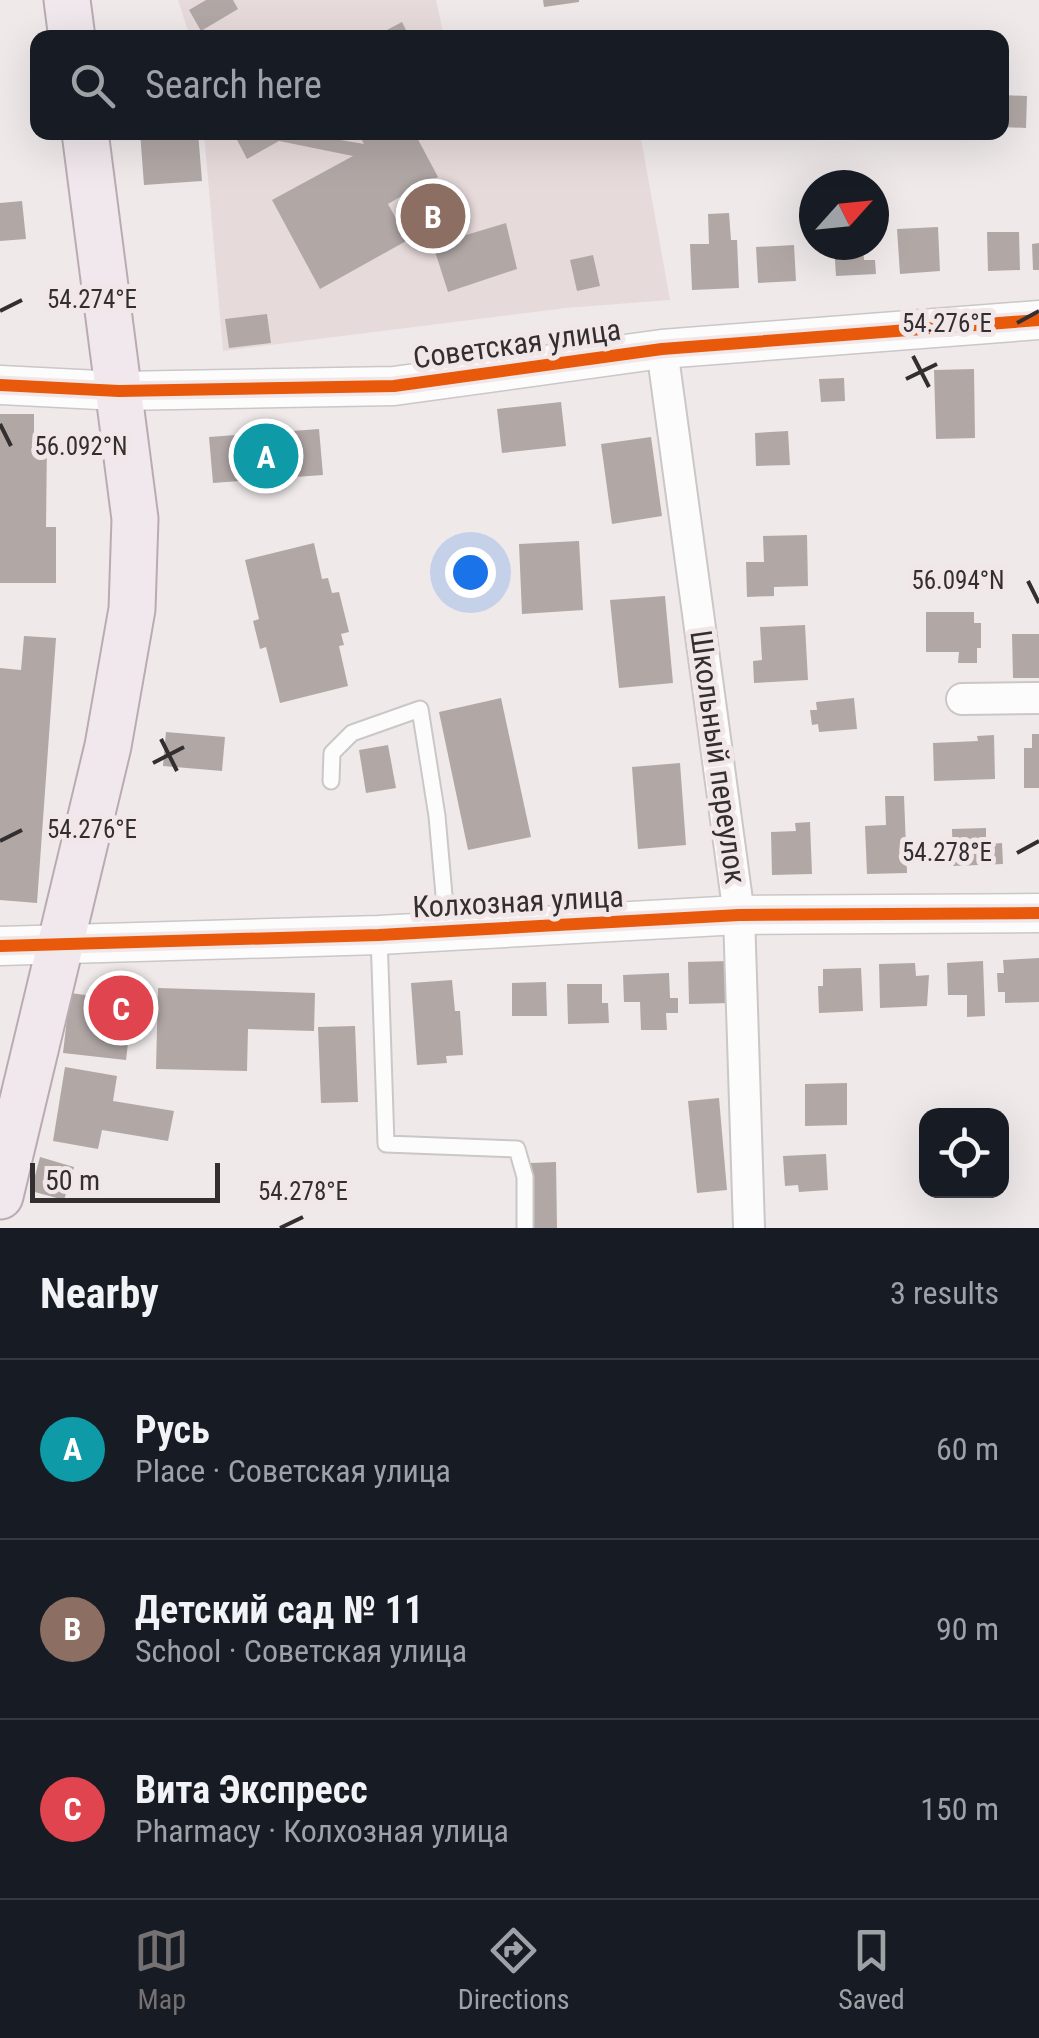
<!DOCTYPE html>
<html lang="en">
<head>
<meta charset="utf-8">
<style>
	:root { --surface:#171b24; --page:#242831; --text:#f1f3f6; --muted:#9ea1a6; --line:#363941; --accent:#757071 }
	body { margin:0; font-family:"Roboto Condensed",sans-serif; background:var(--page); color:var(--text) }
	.controls { position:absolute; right:30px; bottom:30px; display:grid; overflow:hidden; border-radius:20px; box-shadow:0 10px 40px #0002 }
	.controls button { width:90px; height:90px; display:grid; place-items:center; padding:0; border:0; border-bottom:2px solid var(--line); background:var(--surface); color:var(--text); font:50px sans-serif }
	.compass { position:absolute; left:799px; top:170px; width:90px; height:90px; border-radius:50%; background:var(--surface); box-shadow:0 10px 40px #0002; rotate:63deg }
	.scale { position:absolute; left:30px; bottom:25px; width:190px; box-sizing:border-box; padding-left:10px; border:5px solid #332f30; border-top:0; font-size:28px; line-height:35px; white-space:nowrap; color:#332f30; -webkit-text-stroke:8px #f1e7e8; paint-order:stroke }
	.you { position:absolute; left:470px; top:572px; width:35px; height:35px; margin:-25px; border:8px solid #fff; border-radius:50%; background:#1a73e8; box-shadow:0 0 0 15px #1a73e833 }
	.badge { display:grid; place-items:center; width:65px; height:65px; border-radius:50%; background:var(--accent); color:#fff; font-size:32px; font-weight:700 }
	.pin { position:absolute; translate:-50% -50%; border:5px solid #fff; box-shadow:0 2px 10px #0006 }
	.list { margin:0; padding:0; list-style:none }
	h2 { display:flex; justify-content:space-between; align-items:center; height:130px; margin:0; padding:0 40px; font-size:42px }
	h2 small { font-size:32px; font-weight:400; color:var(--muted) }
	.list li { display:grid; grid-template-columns:65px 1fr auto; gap:30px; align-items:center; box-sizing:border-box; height:180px; padding:0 40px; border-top:2px solid var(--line) }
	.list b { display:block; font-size:38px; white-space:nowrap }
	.list p { margin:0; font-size:32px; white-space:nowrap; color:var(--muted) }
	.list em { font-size:32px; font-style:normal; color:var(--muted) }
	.icon { flex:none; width:55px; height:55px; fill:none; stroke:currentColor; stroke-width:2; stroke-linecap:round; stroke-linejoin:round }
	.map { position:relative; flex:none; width:1039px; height:1228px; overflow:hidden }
	.search { position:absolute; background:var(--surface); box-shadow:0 10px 40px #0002; left:30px; right:30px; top:30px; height:110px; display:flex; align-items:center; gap:25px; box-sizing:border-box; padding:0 35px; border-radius:20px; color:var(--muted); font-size:38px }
	.sheet { height:670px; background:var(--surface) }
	nav { display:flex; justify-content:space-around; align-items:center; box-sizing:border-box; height:140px; border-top:2px solid var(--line); background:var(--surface); font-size:28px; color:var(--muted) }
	nav a { display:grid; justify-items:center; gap:5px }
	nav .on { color:var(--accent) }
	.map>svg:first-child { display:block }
</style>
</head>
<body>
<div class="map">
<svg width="1039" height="1228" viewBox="0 0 1039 1228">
	<rect width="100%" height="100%" fill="#efe9ea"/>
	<path fill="#e7dadb" d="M178,0H436L444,37H190Z
		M204,133H640L670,300L566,308L223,351Z"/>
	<path fill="#b1a8a6" d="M206,0H233L238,9L201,31L189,10Z
		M543,0H579V2L544,7Z
		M402,22L410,38H372Z
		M1002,95L1027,96L1026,128L1002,127Z
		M140,132H198L202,181L144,185Z
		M233,132H294L364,144L358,132H414L438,177L418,186L446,241L506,223L517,269L448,292L432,242L405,194L388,204L408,240L320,289L272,200L353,156L279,141L247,159Z
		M22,201L26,239L0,241V203Z
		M729,213L731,240H737L739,288L692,290L690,244H709L708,214Z
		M938,227L940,271L900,274L897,229Z
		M987,232H1019L1020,270L988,271Z
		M1039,243V270H1033L1032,244Z
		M794,245L796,281L758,283L756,247Z
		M834,245H863L864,260H875L876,274L836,276Z
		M593,255L600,286L577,291L570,260Z
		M267,314L271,343L229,348L225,319Z
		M974,369L975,438L936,439L934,370Z
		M844,378L845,401L821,402L819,379Z
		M561,402L566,446L502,453L497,409Z
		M0,414H34V440H47L46,527H56V583H0Z
		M319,429L323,475L213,483L209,437Z
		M788,431L790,465L756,466L755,433Z
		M651,437L662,516L612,524L601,444Z
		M807,535L808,586L774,587V596L747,597L746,562H764L763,536Z
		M579,541L583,610L522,614L519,544Z
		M314,543L322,579L328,578L332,593L339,592L349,632L341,634L344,645L339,646L348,686L280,703L266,647L260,649L253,621L259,619L245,560Z
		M665,596L673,683L619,688L610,600Z
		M926,612H974V623H981V648H977V663H958L959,652H926Z
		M805,625L808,680L754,683L753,661L762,660L760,627Z
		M1012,634H1039V678H1013Z
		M24,636L56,638L37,903L0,900V668L21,670Z
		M501,698L531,837L468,850L439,712Z
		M854,698L857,729L819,732L818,724L812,725L810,710H817L816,702Z
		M166,732L225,737L222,771L163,766Z
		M1032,734H1039V788H1024V748H1032Z
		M994,735L995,779L934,781L933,743L978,741L977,736Z
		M388,745L396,788L366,793L359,750Z
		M680,763L686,845L638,849L632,767Z
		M885,796H904L907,873L867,874L865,826L886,825Z
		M810,822L812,874L772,875L771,832L796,831L795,823Z
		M986,828V844L1002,843L1003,864L953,866L952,829Z
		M1039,958V1002L1005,1003V992H998L997,973H1004L1003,960Z
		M730,961L731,1003L689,1004L688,962Z
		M983,961L985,1016L967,1017V995H948L947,963Z
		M915,963L916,976L929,975L927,1006L880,1008L879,964Z
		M861,968L863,1011L819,1013L818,986H823V969Z
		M669,973L670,998H678V1013H666L667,1030H641L640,1002H624L623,975Z
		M452,980L455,1011H460L463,1055L446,1056L447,1063L417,1065L411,983Z
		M546,982L547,1016H512V983Z
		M567,984H602V1003H608L609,1023L568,1024Z
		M158,988L315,993L314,1031L248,1029L247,1071L156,1069Z
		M70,993L133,1001L126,1060L63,1053Z
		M355,1026L358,1102L321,1103L318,1027Z
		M65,1067L117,1076L113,1101L174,1111L168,1141L102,1130L98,1149L53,1141Z
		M847,1083V1125L805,1126V1084Z
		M719,1098L727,1190L697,1193L688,1101Z
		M826,1154L828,1190L799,1192L798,1185L785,1186L783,1156Z
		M40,1157L74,1167L64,1200L31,1191Z
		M556,1162L557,1228H532L531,1163Z"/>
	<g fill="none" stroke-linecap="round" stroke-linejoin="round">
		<g stroke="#cbc6c7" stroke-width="19">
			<path id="service" d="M331,781L332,753L352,733L420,709L437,816L447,929
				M379,935L386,1144L517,1149L525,1177V1228"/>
		</g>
		<g stroke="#cbc6c7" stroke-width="34">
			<path id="minor" d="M662,349L739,915L749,1228
				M962,699L1039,698"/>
		</g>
		<g stroke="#cbc6c7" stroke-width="41">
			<path id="tertiary" d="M0,385L119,391L394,386L662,349L1039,320
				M0,946L379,935L739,915L1039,913"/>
		</g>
		<g stroke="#baabb3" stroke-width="49">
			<path id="primary" d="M67,0L72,38
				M0,1196L108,746L132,609L135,519L85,132"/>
		</g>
		<use href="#service" stroke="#fdfcfc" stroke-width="15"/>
		<use href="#minor" stroke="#fdfcfc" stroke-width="30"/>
		<use href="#tertiary" stroke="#fdfcfc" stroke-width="38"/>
		<use href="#primary" stroke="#f0e8ed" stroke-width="45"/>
		<g stroke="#f1e7e8" stroke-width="19">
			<path id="cycleway" d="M0,385L119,391L394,386L662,349L1039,320
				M0,946L379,935L739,915L1039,913"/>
		</g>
		<use href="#cycleway" stroke="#e8590c" stroke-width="12"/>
	</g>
	<path fill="none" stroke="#332f30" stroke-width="4" d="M0,311L22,300M1017,323L1039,311M913,356L929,387M906,379L937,364M0,424L11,446M1028,581L1039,603M161,739L177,771M153,763L184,747M0,841L22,830M1017,853L1039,841M280,1228L303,1217"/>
	<g text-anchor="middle" stroke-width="10" stroke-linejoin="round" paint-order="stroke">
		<g font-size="30" fill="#332f30" stroke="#f1e7e8">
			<text transform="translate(517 344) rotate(-8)" y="10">Советская улица</text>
			<text transform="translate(718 757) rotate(82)" y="10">Школьный переулок</text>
			<text transform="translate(518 902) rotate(-3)" y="10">Колхозная улица</text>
		</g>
	</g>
	<g font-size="25" text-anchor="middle" fill="#332f30" stroke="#f1e7e8" stroke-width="10" stroke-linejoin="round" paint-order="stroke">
		<text x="92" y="308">54.274°E</text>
		<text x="947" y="332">54.276°E</text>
		<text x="81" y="455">56.092°N</text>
		<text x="958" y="589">56.094°N</text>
		<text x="92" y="838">54.276°E</text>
		<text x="947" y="861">54.278°E</text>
		<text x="303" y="1200">54.278°E</text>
	</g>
</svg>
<div class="controls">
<button><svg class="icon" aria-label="locate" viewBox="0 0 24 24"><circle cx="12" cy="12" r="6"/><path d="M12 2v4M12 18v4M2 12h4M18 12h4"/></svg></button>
</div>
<svg class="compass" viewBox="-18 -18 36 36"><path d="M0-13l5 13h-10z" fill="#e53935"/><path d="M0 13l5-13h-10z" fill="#9ea1a6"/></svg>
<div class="scale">50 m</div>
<div class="you"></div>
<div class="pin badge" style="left:266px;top:456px;background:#0f9aa8">A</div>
<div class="pin badge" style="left:433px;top:216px;background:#8d6e63">B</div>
<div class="pin badge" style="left:121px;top:1008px;background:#e0444e">C</div>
<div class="search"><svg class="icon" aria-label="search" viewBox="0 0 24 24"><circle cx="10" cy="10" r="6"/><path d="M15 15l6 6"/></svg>Search here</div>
</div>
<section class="sheet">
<h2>Nearby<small>3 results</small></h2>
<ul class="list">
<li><span class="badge" style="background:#0f9aa8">A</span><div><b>Русь</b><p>Place · Советская улица</p></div><em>60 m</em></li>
<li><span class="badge" style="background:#8d6e63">B</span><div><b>Детский сад № 11</b><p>School · Советская улица</p></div><em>90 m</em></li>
<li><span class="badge" style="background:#e0444e">C</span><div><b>Вита Экспресс</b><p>Pharmacy · Колхозная улица</p></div><em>150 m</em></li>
</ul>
</section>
<nav>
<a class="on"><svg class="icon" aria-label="map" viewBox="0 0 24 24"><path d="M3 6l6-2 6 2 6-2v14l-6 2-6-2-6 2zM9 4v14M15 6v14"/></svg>Map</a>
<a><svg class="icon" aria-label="directions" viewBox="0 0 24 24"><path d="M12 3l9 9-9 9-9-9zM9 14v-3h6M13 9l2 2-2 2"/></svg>Directions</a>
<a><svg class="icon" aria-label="saved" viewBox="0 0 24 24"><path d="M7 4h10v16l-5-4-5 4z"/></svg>Saved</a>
</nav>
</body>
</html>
